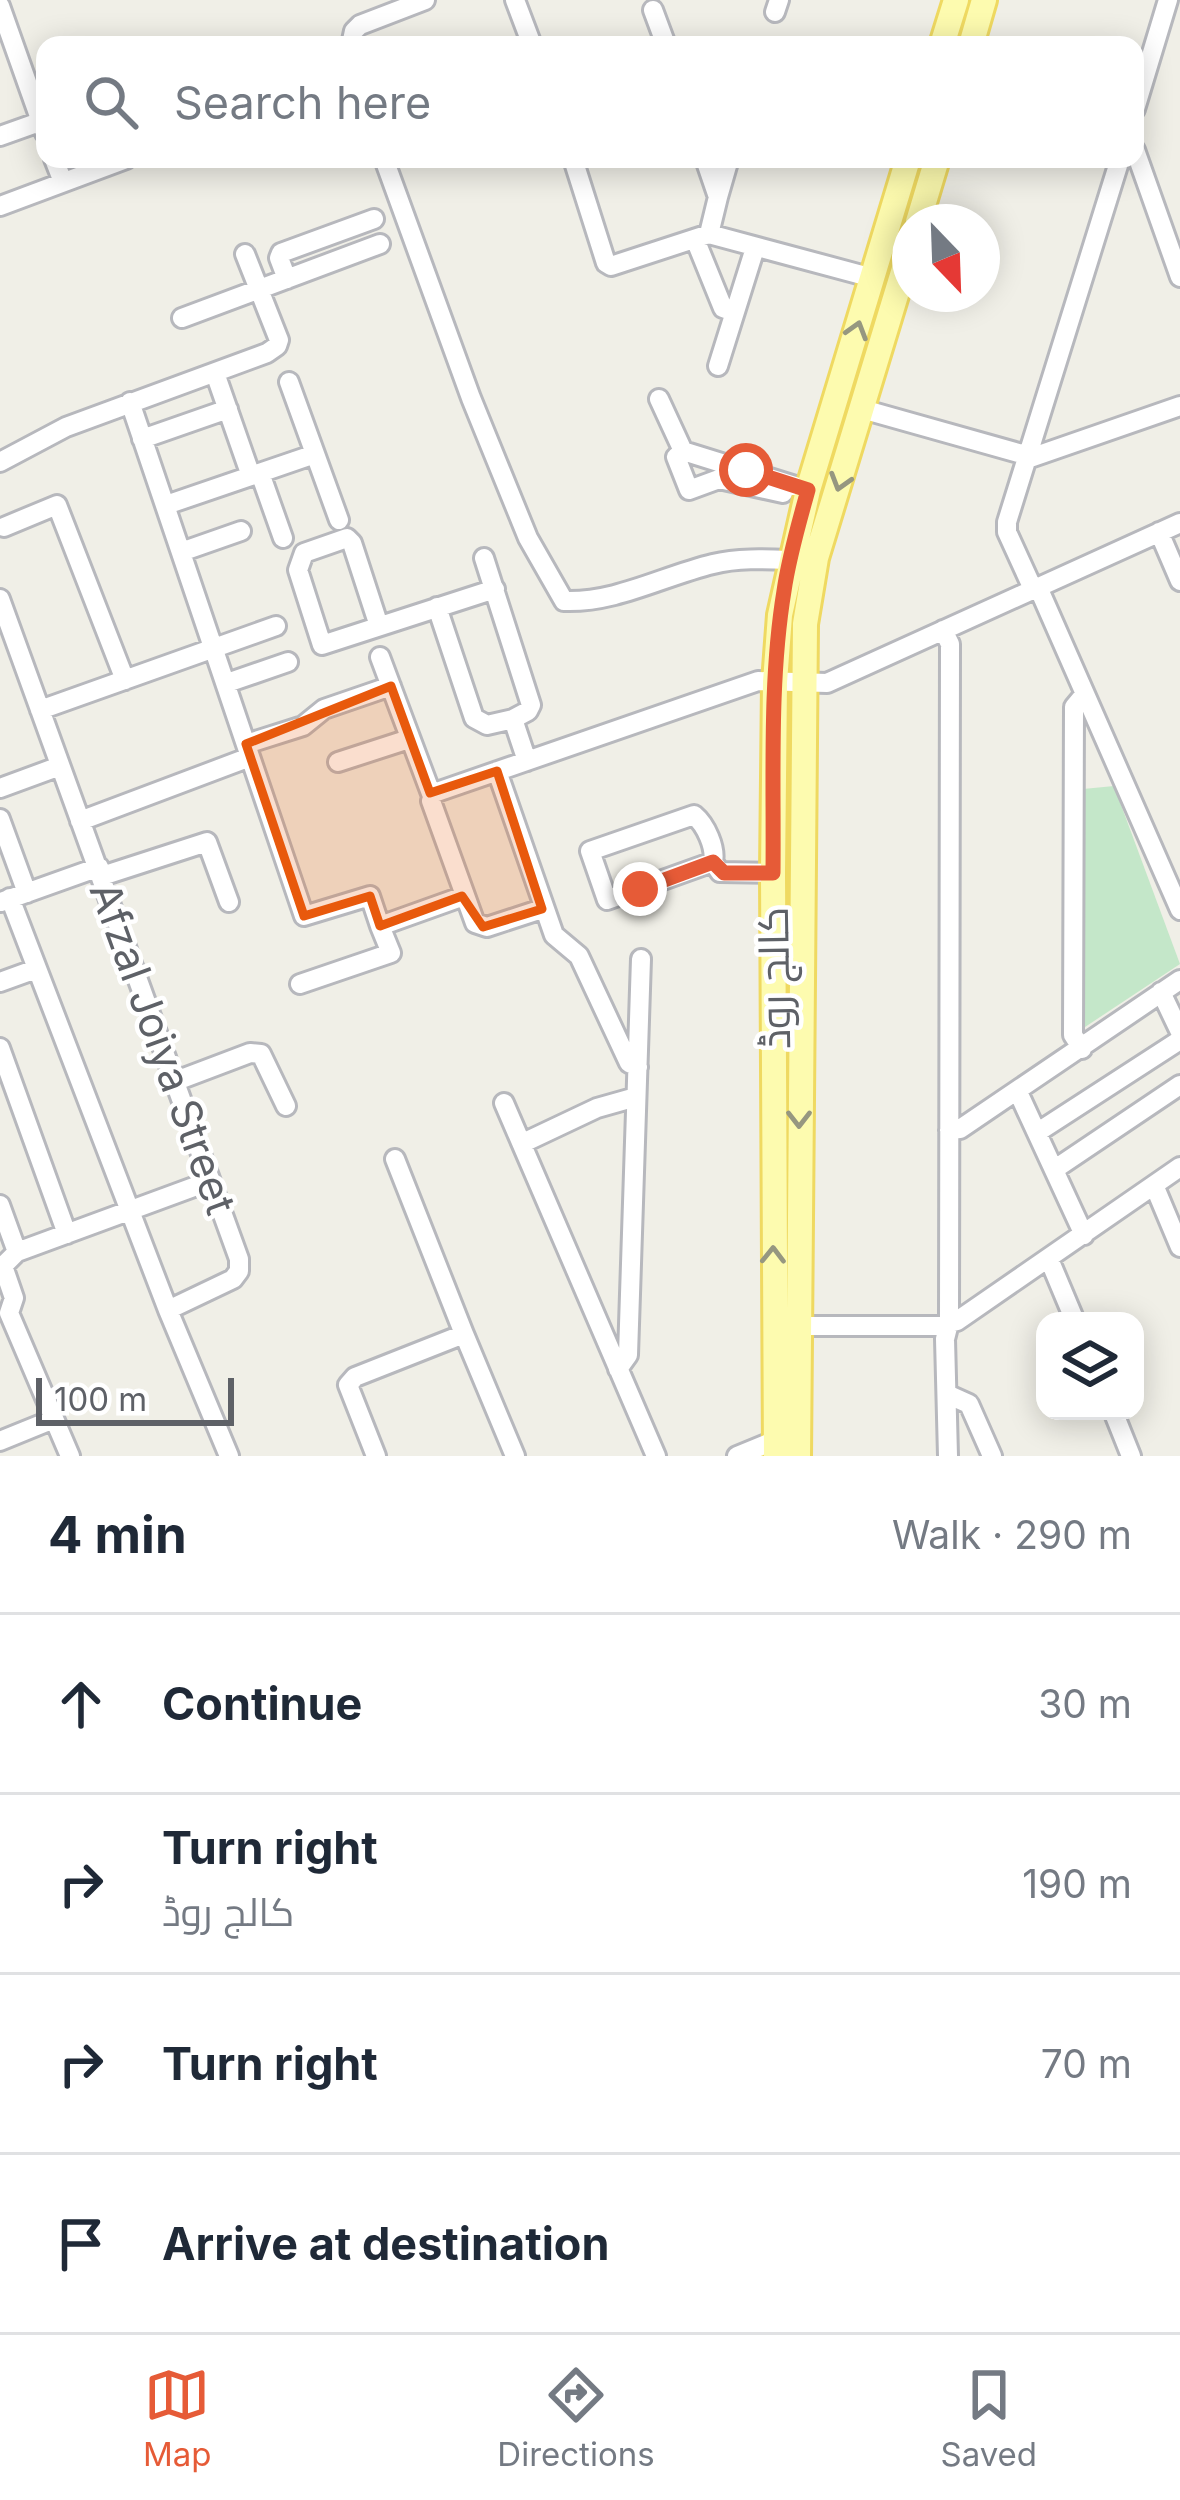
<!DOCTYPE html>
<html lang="en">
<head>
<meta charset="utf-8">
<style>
	:root { --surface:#fff; --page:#f2f2f3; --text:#1f2937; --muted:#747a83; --line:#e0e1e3; --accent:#e65b37 }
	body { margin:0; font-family:Inter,Cairo,sans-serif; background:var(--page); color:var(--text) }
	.controls { position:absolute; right:36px; bottom:36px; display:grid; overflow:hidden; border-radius:24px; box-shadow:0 6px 30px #0003 }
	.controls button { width:108px; height:108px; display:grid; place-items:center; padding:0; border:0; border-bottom:3px solid var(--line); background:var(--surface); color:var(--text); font:60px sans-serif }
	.compass { position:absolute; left:892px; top:204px; width:108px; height:108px; border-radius:50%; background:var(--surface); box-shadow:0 6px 30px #0003; rotate:157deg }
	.scale { position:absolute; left:36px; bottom:30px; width:198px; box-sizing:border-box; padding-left:12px; border:6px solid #5e6167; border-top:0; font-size:33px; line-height:42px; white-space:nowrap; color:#5e6167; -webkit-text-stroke:9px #fff; paint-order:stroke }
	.stop { position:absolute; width:36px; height:36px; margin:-27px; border:9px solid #e65b37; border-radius:50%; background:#fff }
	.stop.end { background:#e65b37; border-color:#fff; box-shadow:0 3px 12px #0008 }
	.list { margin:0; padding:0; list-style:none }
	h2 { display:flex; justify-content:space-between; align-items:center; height:156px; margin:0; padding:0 48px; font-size:51px }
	h2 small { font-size:39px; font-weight:400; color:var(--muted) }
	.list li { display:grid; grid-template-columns:78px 1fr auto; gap:36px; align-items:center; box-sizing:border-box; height:180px; padding:0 48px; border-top:3px solid var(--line) }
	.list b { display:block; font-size:45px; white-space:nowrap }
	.list p { margin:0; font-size:39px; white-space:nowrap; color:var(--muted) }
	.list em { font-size:39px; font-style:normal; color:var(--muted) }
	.icon { flex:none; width:66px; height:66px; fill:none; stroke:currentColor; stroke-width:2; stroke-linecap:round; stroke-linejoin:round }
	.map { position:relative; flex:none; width:1180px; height:1456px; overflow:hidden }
	.search { position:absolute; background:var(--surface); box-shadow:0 6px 30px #0003; left:36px; right:36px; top:36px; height:132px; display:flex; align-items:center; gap:30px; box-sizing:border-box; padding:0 42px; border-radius:24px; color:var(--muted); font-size:45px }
	.sheet { height:876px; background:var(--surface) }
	nav { display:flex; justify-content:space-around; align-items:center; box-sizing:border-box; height:168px; border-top:3px solid var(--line); background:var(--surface); font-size:33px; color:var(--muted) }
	nav a { display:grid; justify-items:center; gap:6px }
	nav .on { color:var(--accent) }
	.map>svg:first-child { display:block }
</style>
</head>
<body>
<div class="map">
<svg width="1180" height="1456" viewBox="0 0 1180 1456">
	<rect width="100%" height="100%" fill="#f0efe7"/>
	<path fill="#c4e7c9" d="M1114,786L1180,964L1085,1027L1083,789Z"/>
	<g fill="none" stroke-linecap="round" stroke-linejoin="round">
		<g stroke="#b7b8bd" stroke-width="24">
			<path id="minor" d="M515,0L532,45
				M0,6L45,133
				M653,10L666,45
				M775,12L779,0
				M351,45L354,31L360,25L425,0
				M1135,109L1168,0
				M0,136L45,120
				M1135,150L1180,277
				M54,159L63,182
				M384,159L471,398L528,538L564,601C616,603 663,576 713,564C737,558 764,559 789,560
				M573,159L606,263L611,266L709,234
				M705,159L718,197L709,234L873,278
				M718,197L729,159
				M0,206L126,159
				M695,239L723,308L734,312
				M287,279L279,258L281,253L374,219
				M182,318L380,244
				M718,366L755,248
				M215,373L251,476
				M289,382L339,520
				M659,399L683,451L808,490
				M130,402L304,916L370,896L380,926
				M862,409L1033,457L1180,406
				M142,439L228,409
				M683,451L676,457L689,490L719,479L783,493
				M0,462L66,427L267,353L277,346L279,340L245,254
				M260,473L283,538
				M166,505L315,454
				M4,527L57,505L125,680
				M1159,532L1180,581
				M181,552L241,531
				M484,558L531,705L528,711L513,719
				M1038,587L1180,910
				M1033,589L1007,532V522L1120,159
				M0,599L239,1259V1271L233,1279L168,1310L229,1456
				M437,607L474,718L487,725L513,719L527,761
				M379,626L352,543L347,538L304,553L298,570L322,645L495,589
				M943,630L950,644L949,1323L945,1339L948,1456
				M380,657L432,796
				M227,683L288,662
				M40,710L276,626
				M246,744L303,726L324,709L391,686
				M338,762L409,739
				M497,771L554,935L579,956L629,1063L638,1067
				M0,788L60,766
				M0,819L27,893
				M80,821L250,757
				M713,862L607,900L590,851L694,815C706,825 716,848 713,862L720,872L773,873
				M102,876L207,842L229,902
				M10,898L168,1310
				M1,902L99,867
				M542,909L487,927L475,923L431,801L434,793L758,681L827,683L1180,523
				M0,982L36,969
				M300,984L391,953L380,926L464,896
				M1161,992L1180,1032
				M0,1048L67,1234
				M1082,1049L1073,1035L1074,707L1084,695
				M176,1081L250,1053L261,1054L286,1106
				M1018,1092L1084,1235
				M504,1103L656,1456
				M949,1130L960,1129L1180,980
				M1038,1132L1180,1040
				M523,1143L597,1108L636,1097
				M1055,1169L1180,1085
				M1154,1185L1180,1247
				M0,1205L17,1252
				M1049,1259L1075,1321
				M9,1313L14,1298L3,1266L17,1252L210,1181
				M9,1313L70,1456
				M790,1326H938L957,1321L1180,1167
				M464,1334L515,1456
				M618,1369L628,1355L641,959
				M949,1395L969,1404L992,1456
				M1113,1411L1131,1456
				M0,1441L54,1419
				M376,1456L348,1385L355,1377L464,1334L395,1159
				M737,1456L776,1440"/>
		</g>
		<g stroke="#efd961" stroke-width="30">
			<path id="major" d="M942,45L956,0
				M971,45L984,0
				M918,222L937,159
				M776,1456L773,873L775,682L780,615L808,490L908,159
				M798,1456L805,624L816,558L910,249"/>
		</g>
		<use href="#minor" stroke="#fff" stroke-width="18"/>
		<use href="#major" stroke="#fdfbaf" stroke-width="24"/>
	</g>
	<defs><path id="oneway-chevron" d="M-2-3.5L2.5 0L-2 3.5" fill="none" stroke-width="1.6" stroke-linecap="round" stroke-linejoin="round" transform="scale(3)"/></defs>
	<g stroke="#969780">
		<use href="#oneway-chevron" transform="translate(857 330) rotate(-73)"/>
		<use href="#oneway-chevron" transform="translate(840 482) rotate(107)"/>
		<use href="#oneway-chevron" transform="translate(799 1119) rotate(90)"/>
		<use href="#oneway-chevron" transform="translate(773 1255) rotate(-89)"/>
	</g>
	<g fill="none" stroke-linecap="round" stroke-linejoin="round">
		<path stroke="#e65b37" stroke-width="15" d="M640,889L713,862L724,873H773C774,779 769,683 784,591C789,556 799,523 808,490L746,470"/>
	</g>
	<path fill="#e8590c" fill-opacity="0.2" stroke="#e8590c" stroke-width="9" stroke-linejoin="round" d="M391,686L430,793L497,771L542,909L483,927L462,896L380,926L370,896L304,916L246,744Z"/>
	<g text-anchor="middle" stroke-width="9" stroke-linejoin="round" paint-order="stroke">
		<g font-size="42" fill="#5e6167" stroke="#fff">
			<text transform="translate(774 978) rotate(-91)" y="15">کالج روڈ</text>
			<text transform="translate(163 1048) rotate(70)" y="15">Afzal Joiya Street</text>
		</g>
	</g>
</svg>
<div class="controls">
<button><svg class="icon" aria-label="layers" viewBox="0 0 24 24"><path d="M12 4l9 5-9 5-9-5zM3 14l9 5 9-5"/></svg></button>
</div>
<svg class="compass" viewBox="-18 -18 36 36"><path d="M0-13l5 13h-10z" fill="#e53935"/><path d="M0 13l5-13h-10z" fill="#747a83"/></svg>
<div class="scale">100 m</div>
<div class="stop" style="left:746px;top:470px"></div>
<div class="stop end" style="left:640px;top:889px"></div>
<div class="search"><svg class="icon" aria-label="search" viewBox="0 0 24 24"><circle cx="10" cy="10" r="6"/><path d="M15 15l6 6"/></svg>Search here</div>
</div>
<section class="sheet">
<h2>4 min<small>Walk · 290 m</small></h2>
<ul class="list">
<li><svg class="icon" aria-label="ahead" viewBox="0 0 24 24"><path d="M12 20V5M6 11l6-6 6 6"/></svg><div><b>Continue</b></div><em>30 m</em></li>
<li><svg class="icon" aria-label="right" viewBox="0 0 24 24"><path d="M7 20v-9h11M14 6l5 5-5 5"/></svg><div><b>Turn right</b><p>کالج روڈ</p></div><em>190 m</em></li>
<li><svg class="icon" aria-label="right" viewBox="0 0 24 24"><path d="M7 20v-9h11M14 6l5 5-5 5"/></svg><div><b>Turn right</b></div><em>70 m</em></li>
<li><svg class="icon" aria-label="arrive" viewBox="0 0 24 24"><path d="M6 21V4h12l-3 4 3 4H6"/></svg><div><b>Arrive at destination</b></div></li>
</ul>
</section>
<nav>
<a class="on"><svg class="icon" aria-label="map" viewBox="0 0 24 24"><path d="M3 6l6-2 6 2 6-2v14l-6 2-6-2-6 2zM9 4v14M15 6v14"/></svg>Map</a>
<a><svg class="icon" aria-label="directions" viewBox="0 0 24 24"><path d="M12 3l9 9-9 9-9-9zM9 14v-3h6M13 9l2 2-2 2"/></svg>Directions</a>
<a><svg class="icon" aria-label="saved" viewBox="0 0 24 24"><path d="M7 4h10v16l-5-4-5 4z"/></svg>Saved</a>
</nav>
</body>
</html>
